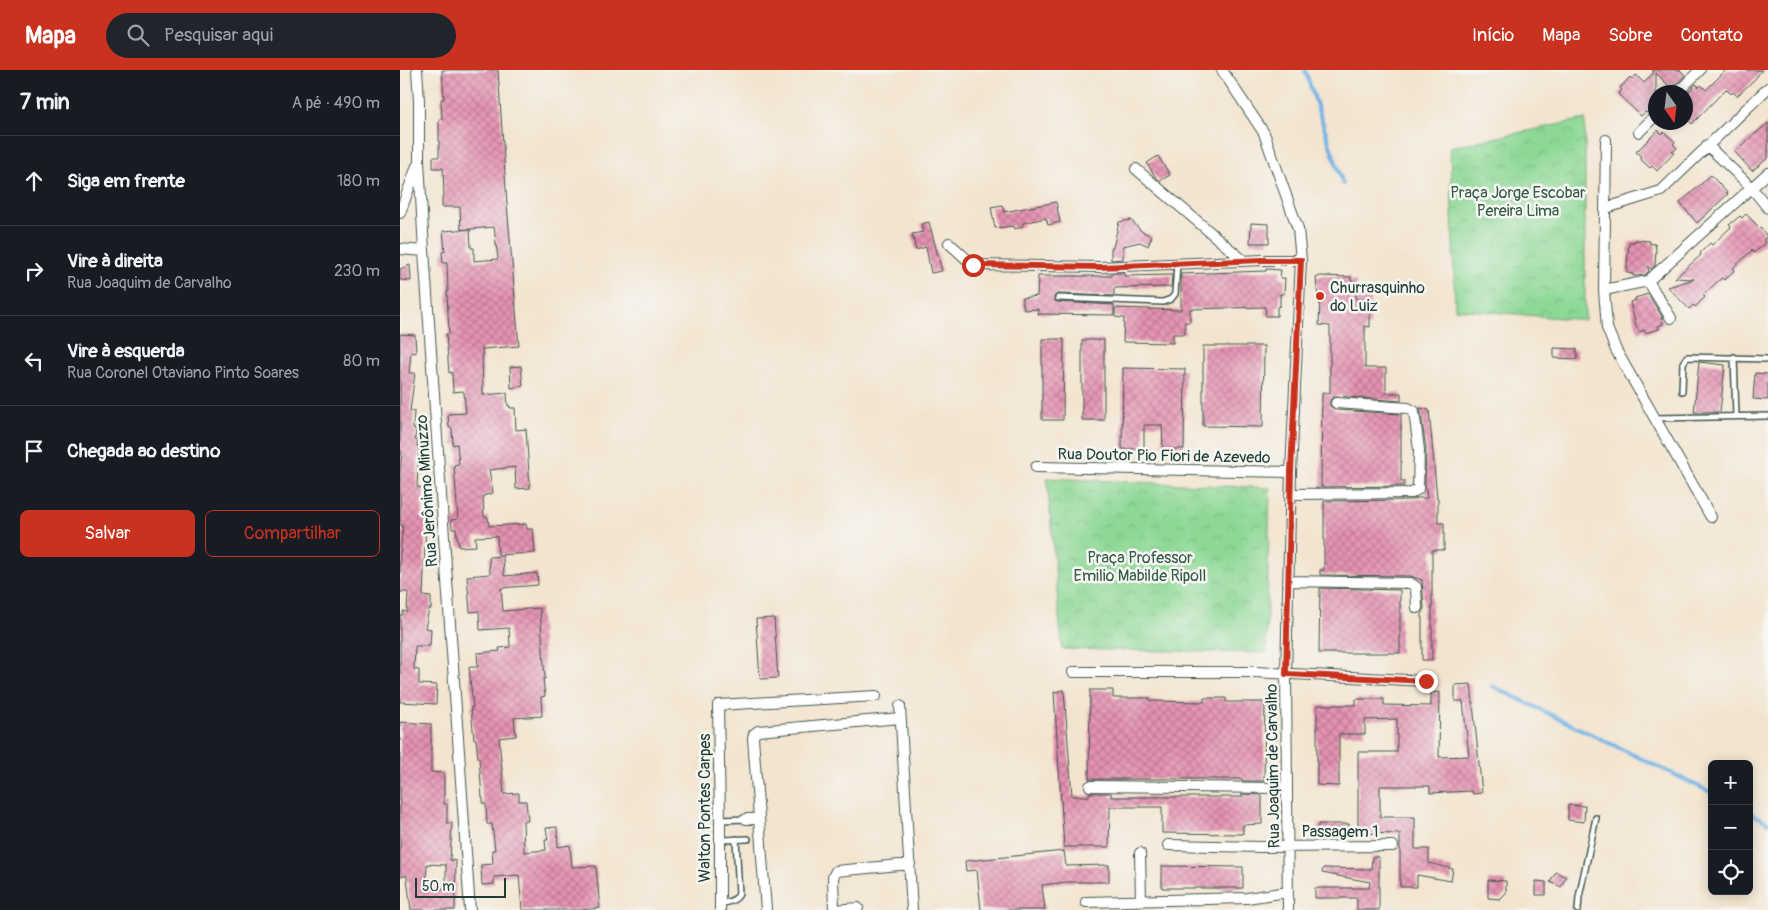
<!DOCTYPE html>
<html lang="pt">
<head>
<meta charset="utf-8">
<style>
	:root { --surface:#171b24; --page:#20242c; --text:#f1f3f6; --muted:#9ea1a6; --line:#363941; --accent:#c8321e }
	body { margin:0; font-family:Pangolin,sans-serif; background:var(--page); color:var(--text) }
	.controls { position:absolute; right:15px; bottom:15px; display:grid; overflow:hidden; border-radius:8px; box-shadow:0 2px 12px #0003 }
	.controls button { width:45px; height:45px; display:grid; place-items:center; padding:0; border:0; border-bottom:1px solid var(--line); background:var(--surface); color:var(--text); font:25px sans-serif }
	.compass { position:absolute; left:1248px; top:15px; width:45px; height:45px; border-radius:50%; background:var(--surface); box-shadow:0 2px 12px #0003; rotate:166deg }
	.scale { position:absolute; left:15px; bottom:12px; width:91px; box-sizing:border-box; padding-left:5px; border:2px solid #1f3d34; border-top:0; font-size:14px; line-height:18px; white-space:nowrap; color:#1f3d34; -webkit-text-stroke:4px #f6f6f2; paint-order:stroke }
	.stop { position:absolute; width:15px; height:15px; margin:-11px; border:4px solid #c8321e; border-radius:50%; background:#fff }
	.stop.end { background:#c8321e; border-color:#fff; box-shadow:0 1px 5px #0008 }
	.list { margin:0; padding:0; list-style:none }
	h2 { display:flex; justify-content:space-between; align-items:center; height:65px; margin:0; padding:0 20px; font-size:21px }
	h2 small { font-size:16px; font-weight:400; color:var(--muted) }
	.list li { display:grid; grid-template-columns:32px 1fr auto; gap:15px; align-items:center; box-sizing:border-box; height:90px; padding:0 20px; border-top:1px solid var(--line) }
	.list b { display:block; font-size:19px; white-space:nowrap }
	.list p { margin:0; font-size:16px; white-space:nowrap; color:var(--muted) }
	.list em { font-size:16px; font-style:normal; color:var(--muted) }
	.actions { display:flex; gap:10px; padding:15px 20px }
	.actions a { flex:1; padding:11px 0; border:1px solid var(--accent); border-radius:8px; text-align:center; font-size:18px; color:var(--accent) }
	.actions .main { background:var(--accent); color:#fff }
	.icon { flex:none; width:28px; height:28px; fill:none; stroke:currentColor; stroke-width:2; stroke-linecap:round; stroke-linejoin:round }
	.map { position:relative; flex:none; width:1368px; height:840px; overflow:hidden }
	header { display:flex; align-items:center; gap:30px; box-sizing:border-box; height:70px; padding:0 25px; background:var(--accent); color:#fff }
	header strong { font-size:24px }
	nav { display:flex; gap:28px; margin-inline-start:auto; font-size:18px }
	.search { width:350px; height:45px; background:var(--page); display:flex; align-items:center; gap:12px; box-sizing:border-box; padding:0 18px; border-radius:28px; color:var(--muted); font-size:19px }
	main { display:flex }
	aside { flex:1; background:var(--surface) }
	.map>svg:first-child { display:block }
</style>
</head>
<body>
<header>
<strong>Mapa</strong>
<div class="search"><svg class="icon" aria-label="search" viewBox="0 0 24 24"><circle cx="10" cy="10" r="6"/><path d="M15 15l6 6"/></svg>Pesquisar aqui</div>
<nav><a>Início</a><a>Mapa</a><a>Sobre</a><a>Contato</a></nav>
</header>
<main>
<aside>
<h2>7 min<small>A pé · 490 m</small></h2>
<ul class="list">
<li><svg class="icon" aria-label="ahead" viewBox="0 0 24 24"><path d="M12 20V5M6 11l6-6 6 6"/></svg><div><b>Siga em frente</b></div><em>180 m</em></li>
<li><svg class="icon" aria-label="right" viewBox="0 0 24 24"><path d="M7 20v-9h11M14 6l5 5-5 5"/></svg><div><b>Vire à direita</b><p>Rua Joaquim de Carvalho</p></div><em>230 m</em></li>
<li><svg class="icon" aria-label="left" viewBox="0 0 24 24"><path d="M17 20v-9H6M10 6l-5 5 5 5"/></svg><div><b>Vire à esquerda</b><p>Rua Coronel Otaviano Pinto Soares</p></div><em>80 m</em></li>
<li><svg class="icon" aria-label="arrive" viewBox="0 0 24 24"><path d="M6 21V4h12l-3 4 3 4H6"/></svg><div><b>Chegada ao destino</b></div></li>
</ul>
<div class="actions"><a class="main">Salvar</a><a>Compartilhar</a></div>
</aside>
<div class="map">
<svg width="1368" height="840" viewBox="0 0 1368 840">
	<defs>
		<pattern id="park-crowns" width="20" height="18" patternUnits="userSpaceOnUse" patternTransform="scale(1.25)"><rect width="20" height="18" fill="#8dd895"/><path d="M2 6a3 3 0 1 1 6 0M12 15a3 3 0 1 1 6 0" fill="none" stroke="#79ba81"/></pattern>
		<pattern id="building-cross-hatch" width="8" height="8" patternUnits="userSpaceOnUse" patternTransform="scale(1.25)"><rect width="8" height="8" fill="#e692b2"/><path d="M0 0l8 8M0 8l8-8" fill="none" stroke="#ba7892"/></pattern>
	</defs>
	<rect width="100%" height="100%" fill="#f6f6f2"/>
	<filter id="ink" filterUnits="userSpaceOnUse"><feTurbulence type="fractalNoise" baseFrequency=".02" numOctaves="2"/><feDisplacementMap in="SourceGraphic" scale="10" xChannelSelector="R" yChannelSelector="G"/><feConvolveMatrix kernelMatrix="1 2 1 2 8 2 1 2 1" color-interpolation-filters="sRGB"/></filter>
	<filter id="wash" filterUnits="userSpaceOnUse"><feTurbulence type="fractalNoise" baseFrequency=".0096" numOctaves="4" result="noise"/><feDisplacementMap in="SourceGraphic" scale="20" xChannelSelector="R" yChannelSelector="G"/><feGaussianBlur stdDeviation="1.12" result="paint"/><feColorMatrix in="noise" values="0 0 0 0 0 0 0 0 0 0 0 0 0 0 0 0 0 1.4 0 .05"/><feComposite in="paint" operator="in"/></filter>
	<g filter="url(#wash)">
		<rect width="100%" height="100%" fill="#f3e4cf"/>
		<path fill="url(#park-crowns)" stroke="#568a64" d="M1185,49V250L1055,239L1050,77Z
			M647,408L870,418L866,583L662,579Z"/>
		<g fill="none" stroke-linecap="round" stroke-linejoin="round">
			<path stroke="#6fb3e4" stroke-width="4" d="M905,0L943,114
				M1092,616L1312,723
				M1349,742L1368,753"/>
		</g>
		<g id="blocks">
			<path fill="url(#building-cross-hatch)" fill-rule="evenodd" d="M42,0H98L107,134L119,276L82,279L83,325L107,323L108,336H110V338H115L116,360L126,359L130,418L116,419L115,397L89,400L93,423L83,426L84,447H88L89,456L126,454L127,459H133L135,483L98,485L97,466L75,467L76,476L59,477L56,459H52L51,450L58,449L54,395L59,394L57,374L53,375L52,358H49L48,344L66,343L64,323L63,321L53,322L52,302L49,303L46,264H49L47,222H48L47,193H43L42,182L45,181L43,161L70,159L71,178H74V191L98,189L94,157L61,160L60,137H42V127L44,126L43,98H33V87H39V49H42L41,29H44Z
				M1252,0H1280L1285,5L1272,19L1256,3V34L1247,43L1245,42L1241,46L1218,24L1222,20L1220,18L1230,7L1232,9L1236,5L1244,13L1254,2Z
				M1326,0H1362L1355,9L1337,26L1333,22L1331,24L1326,19L1292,54L1286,48V24L1296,14L1299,17L1301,15L1306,20Z
				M1368,53V88L1352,101L1335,82L1343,74Z
				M1258,60L1262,64L1264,62L1275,72L1273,74L1277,78L1272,82L1274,83L1257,101L1252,96L1250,98L1239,88L1241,86L1236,82Z
				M758,86L770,105L760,111L754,105L747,93Z
				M1311,105L1328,124L1297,153L1280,133Z
				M656,132L660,152L648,155L646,148L623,153V156L615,159L614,156L595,158L591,137L602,135L604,142Z
				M1346,144L1364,162L1367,167L1363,170L1365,173L1354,183L1352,180L1348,184L1333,198L1335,200L1324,210L1322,208L1318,211L1303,225L1305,227L1295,237L1293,235L1289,239L1268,217L1294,209L1275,208L1301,185L1300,183L1310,173L1312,175L1331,157L1329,155L1340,146L1342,148Z
				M731,150L741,161L752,166L748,176L740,172L723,176V189L711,190V178H713L719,152Z
				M529,152L542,201L531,203L526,177L516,180L512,164L523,162L521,154Z
				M851,153L869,154V173H850Z
				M1235,170L1250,171L1249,173L1255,174L1256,180L1255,196L1251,199L1247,196L1249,201L1245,205L1236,206H1233V204L1227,203V197L1229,172H1235Z
				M10,195L11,211L0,210V199Z
				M866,199L881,200L880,208H885L884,224H880V236L877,237V246H866L865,237L790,239V252H785V264H773V273L723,272L724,248L715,247V238L781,240V204L866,201Z
				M712,203H724V206L772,205L771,217L714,218V226L658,224L654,227V230L658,232L714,235V245L638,244V239L624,240L622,228L637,226L638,206H712Z
				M920,206L951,207V211H956V229H970V257L965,256V298H986V323H1001V331L936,326L930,330V336L936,340L1001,344V411H1004V416L921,417L922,322L930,323V256L919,255L920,228H918L916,208Z
				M1248,224L1263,248H1261L1263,254L1258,256L1259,259L1245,263L1244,260L1239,262L1236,255L1230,232L1236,230L1235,228Z
				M0,264L15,265L16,283L11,282L9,303H15L10,341H14L13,359H16L15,370H18L17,376H19L17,417L24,418L22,450H26L23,526L31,527V539H29L25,558L31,559L30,576H15L14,599L19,600V614L37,615L36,634L0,632V545H3V541L7,542L8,522H0V484L3,455H0V400L2,381H0Z
				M642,269H664L663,350H642Z
				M682,270H704V350H682Z
				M803,276H864L863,357L803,356Z
				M1154,278L1177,279V289L1154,288Z
				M1299,292L1325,295L1320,342H1294Z
				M121,296L123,316L111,318L110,297Z
				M723,298L785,299L784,379H763L762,355H744V379H722Z
				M1355,303L1368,304V330L1353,329Z
				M1020,338L1029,340L1037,428H1038V453H1044V480H1032V590H1022V543L1024,538L1022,510L1010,506L920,505V500H924V431L1012,430L1017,428H1027L1025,413L1026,379Z
				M103,486L104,506L137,503L138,515L101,518L103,541L140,538L145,609H143L145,626L141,627L142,646L114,648L116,666L99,668L104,724L119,723V731H126L128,751H123L124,782L146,780L145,770H148L146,758L157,757L158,777L170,775L172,797L196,796L200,838L182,840H122L119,805L94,807V814L82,815L81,795L93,794L92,780H95L92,754H87L86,734H83V728H82L79,688H78L76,669H74L72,649L71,637H73L69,597H78L77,583L100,581L99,578L110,577L109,558L80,560L79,541L70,542L67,506L90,504L89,487Z
				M920,518L1000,520V583H919Z
				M374,548L378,608L360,609L356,549Z
				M1071,614L1082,723L1073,724L1072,721L1030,723V716H980V747H1015V779H1029V793L1053,799L1051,811L1017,805V817H1000V764L958,763V682H997V649L965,650V664H939V716L917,715V635H956V629H984V635L1031,636V623L1040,622L1039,687L1069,686L1063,631H1055V615Z
				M664,620L672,726H689V723H711V727H842V724L862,725V754L843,755V764L762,763V737H710L709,777H664L654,622Z
				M690,620H713V628H750V631L804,632V628H826V632H865L864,711H842V709H689Z
				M0,652L31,654V702L44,703V734H47V753H52L50,790L56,791L55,840H11L7,808V806H0ZM27,794L46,795V819L26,818Z
				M1168,735L1185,736L1184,752L1168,750Z
				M918,754H949L950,763H918Z
				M664,781L666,796L709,795V812H667L642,815L645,840H581L577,800L566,801L565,791Z
				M972,787H979V840H957V828H915V818H969L970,812L922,803L923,798L971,799Z
				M762,796L843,797V818H762Z
				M1156,802L1166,807L1161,817L1150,812Z
				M1088,810L1106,811V823L1100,829L1088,828Z
				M1136,811L1146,812V825H1136Z"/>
		</g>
	</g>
	<g filter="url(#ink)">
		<use href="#blocks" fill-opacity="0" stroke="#3f564b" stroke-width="1"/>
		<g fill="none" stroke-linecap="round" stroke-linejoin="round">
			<g stroke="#3f564b" stroke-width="8">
				<path id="lane" d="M658,228L763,232L771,229L775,224L777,194
					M1334,287L1336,346
					M1282,321L1283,293L1287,287L1368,289
					M1255,348L1368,346
					M320,750L346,749
					M320,770L348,769
					M320,834C327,832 336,831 339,824L336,769
					M1178,840L1179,827L1196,748"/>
			</g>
			<g stroke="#3f564b" stroke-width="12">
				<path id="street" d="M17,0L19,31V91L24,181L70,840
					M822,0L864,63L898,159L901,190L891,402L886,604L888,840
					M1278,22L1300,0
					M1239,62L1256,45
					M1206,70L1204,220L1207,258L1216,280L1311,447
					M1307,75L1351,117L1368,138
					M736,99L844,191
					M1206,138L1261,121L1368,18
					M0,143L17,96
					M549,173L573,195L700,197L863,190H901
					M0,179L24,181
					M1248,211L1271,248
					M1204,220L1248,211L1368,103
					M636,397L891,402
					M890,424L1012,423L1018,419L1019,380L1014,341L1008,338L936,333
					M888,511L1010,513L1016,517L1017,538
					M673,602H855L1026,611
					M500,636L512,840
					M690,716L887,718
					M346,749H359
					M768,775L862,777L993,776
					M740,783L741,830
					M686,832L847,828L887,822
					M320,840V750L318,635L476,626
					M366,840L353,668L354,664L358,661L500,648
					M434,840L433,807L436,801L510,794
					M435,840L458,838"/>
			</g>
			<use href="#lane" stroke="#fff" stroke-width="5"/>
			<use href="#street" stroke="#fff" stroke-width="10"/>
		</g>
	</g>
	<g fill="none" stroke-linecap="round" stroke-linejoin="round" filter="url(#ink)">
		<path stroke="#c8321e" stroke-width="6" d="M573,195L700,197L862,190H901L891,402L886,604L1026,611"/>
	</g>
	<circle fill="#c8321e" stroke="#f6f6f2" stroke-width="2" cx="920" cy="226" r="5"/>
	<g text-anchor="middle" stroke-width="5" stroke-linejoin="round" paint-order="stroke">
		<g font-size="16" fill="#355c47" stroke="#f6f6f2">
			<text x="1118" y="128">Praça Jorge Escobar<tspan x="1118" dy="18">Pereira Lima</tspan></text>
			<text x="740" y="493">Praça Professor<tspan x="740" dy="18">Emilio Mabilde Ripoll</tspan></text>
		</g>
		<g font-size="16" fill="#1f3d34" stroke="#f6f6f2" text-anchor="start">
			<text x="930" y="223">Churrasquinho<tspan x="930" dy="18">do Luiz</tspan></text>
		</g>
		<g font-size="16" fill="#1f3d34" stroke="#f6f6f2">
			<text transform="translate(764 385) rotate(1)" y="6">Rua Doutor Pio Fiori de Azevedo</text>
			<text transform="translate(26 421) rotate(-94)" y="6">Rua Jerônimo Minuzzo</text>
			<text transform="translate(872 696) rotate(-91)" y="6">Rua Joaquim de Carvalho</text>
			<text transform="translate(304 738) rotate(-90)" y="6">Walton Pontes Carpes</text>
			<text x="940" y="767">Passagem 1</text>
		</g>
	</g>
</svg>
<div class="controls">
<button>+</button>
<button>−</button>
<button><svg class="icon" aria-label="locate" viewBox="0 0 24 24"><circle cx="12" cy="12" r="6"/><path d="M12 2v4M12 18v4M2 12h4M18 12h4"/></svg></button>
</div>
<svg class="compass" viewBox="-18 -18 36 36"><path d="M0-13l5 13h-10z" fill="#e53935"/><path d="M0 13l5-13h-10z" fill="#9ea1a6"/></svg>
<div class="scale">50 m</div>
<div class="stop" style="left:573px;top:195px"></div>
<div class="stop end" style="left:1026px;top:611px"></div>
</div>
</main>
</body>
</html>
